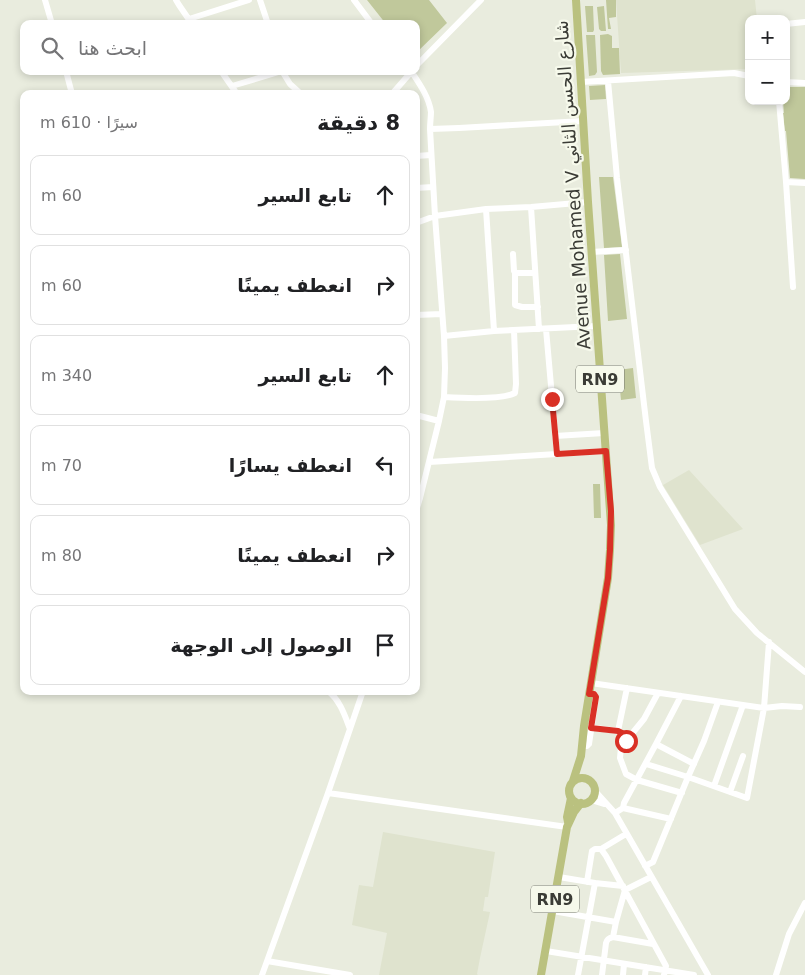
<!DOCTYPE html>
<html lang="ar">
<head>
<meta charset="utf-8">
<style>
	:root { --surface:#fff; --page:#f2f2f2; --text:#202124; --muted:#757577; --line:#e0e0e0 }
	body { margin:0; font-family:"DejaVu Sans",Cairo,sans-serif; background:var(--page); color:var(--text); direction:rtl }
	.controls { position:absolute; right:15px; top:15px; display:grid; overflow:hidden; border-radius:10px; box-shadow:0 2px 8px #0003 }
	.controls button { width:45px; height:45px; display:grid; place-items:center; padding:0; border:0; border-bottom:1px solid var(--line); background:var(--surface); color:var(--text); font:25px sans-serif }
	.stop { position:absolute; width:15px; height:15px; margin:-11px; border:4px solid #d93025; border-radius:50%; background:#fff }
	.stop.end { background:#d93025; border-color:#fff; box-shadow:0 1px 5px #0008 }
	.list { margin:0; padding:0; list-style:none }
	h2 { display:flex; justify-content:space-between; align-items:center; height:65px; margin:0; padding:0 20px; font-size:21px }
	h2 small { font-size:16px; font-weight:400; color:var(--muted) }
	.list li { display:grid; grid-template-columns:32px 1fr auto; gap:15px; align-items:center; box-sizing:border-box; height:80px; margin:0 10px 10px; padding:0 10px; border:1px solid var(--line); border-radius:10px }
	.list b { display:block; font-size:19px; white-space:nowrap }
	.list em { font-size:16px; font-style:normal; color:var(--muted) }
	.icon { flex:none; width:28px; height:28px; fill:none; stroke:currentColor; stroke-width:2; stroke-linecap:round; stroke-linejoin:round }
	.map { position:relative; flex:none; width:805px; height:975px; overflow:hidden; direction:ltr }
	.search { position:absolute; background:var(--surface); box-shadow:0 2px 8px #0003; left:20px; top:20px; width:400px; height:55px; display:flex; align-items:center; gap:12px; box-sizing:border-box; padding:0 18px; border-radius:10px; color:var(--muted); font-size:19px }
	.panel { position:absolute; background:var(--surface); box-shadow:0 2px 8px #0003; left:20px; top:90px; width:400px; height:605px; border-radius:10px; direction:rtl }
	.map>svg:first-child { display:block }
</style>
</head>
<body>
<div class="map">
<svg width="805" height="975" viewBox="0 0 805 975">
	<rect width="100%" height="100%" fill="#e9ecde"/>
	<path fill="#dfe3ce" d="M616,0H755L757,19H749V69L621,73Z
		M689,470L743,529L700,545L663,485Z
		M383,832L495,852L488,897H485L483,911L490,912L480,958L477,974L478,975H379L387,933L352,925L359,885L373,887Z"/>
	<path fill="#c0c89b" d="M367,0H429L447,23L416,53V24H386Z
		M606,0H616V17L609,18L611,29H608Z
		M585,6H593L594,30L593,32H587Z
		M604,6L606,31H601L599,29L597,7Z
		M608,34L612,36V48H619L620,74L603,75L601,71L600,35Z
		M586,35H595L597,72L595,75L589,76Z
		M605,85L606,99L590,100L589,86Z
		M786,87H805V179L790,178L786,131H785L783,113H784L783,101H786Z
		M599,177H613L622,247L604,248Z
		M620,254L627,319L608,321L604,255Z
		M633,368L636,398L621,400L618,370Z
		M593,484H600L601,518H594Z"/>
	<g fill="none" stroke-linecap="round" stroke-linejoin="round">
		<path stroke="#fff" stroke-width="6" d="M45,0L52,24
			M176,0L179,5L192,24
			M260,0L268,24
			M354,0L372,24
			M189,19L249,0
			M786,24L805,22
			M416,66L481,0
			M66,71L72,94
			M221,71L237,94
			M282,71L290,84L301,94
			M411,71C419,83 429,97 431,112C431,117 430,123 430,129
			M608,81L617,178L646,421L652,468L660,487L735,609L757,633L805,672
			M581,82L734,73L749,76
			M786,82L805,83
			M232,86L282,71
			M392,94L412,71
			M779,101L786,182L793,287
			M583,121L459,128L430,129L435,216L486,209L531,207L588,202
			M416,156L431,155
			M786,182L805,183
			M416,188L433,187
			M531,207L539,329
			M486,209L494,331
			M416,223L435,216L444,336L445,368L444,397L439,421L420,498
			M591,252L626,250
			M513,254L514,271L515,273H535
			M515,273V305L522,307H538
			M416,315L442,314
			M546,329L557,454
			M444,336L494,331L596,326
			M444,397C460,398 502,400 515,393L516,384L514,330
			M416,415L439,421
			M555,436L604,433
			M429,462L606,451
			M416,511L420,498L417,497
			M591,683L764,708L782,706L800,707
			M658,693L644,719L621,747L620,758L626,774L637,780L682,793
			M588,727L618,731L622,733L626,741
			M350,729L363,691
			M618,731L627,688
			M656,744L694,764
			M582,746H587L589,744L596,697L594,694H589
			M646,764L688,777L747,798L764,708L769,642
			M714,786L743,705
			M595,791L615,813L708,975
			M730,792L743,756
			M328,793L567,827
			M591,800L604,804
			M623,808L671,819
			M615,813L623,808L624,803L656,744L681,696
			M601,849L626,834
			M645,866L653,862L688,777L704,741L718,702
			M559,877L595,883L623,886
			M587,882L592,851L595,849H601L606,856L666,966L664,975
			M553,911L616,922
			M613,937L616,922L625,890L651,877
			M546,951L694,975
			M267,961L350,975
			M262,975L328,793L350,729C345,716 340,700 328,691
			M578,975L595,883
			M602,975L606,943C607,939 609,938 613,937L653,944
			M623,975L624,964
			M645,975L646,967
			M776,975L789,934L805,903"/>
		<path stroke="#bac17f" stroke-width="8" d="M569 791a13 13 0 1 1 26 0a13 13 0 1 1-26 0Z
			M573,781L581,756L584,726L608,578L610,550L611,525L588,202L576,0
			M568,822L567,817L571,798
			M541,975L567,827L574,812L581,803"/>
	</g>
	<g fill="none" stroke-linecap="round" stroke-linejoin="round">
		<path stroke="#d93025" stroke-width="6" d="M552,399L557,454L606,451L611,511L610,550L608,578L589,694H594L596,697L591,728L618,731L622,733L626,741"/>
	</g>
	<g text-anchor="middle" stroke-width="4.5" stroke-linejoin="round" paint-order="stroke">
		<g fill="#f6f9eb" stroke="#73756c" stroke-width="1">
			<rect x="576" y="365.5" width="48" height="27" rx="4"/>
			<rect x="531" y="885.5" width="48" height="27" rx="4"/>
		</g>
		<g font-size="16" font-weight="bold" fill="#3b3c36">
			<text x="600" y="385">RN9</text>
			<text x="555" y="905">RN9</text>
		</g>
		<g font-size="18" fill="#3b3c36" stroke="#f6f9eb">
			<text transform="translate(573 185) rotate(-94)" y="6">Avenue Mohamed V شارع الحسن الثاني</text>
		</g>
	</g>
</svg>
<div class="controls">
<button>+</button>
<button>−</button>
</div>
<div class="stop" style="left:626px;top:741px"></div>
<div class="stop end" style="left:552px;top:399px"></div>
<div class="search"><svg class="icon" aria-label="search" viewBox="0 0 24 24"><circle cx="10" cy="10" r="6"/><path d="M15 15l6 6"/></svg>ابحث هنا</div>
<section class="panel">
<h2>8 دقيقة<small>سيرًا · 610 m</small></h2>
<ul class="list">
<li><svg class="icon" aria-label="ahead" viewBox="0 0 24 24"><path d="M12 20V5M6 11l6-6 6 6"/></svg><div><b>تابع السير</b></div><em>60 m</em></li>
<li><svg class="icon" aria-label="right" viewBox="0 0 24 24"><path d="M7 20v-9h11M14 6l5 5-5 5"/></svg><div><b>انعطف يمينًا</b></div><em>60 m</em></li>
<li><svg class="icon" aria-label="ahead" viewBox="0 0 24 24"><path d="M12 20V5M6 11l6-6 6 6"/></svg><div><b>تابع السير</b></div><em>340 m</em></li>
<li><svg class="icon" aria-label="left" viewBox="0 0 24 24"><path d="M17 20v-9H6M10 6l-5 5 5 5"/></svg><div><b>انعطف يسارًا</b></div><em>70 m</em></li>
<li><svg class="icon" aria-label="right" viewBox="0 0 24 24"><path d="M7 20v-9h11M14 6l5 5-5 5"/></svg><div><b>انعطف يمينًا</b></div><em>80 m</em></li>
<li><svg class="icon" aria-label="arrive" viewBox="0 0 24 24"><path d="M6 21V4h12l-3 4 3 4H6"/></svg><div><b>الوصول إلى الوجهة</b></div></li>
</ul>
</section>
</div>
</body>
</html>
